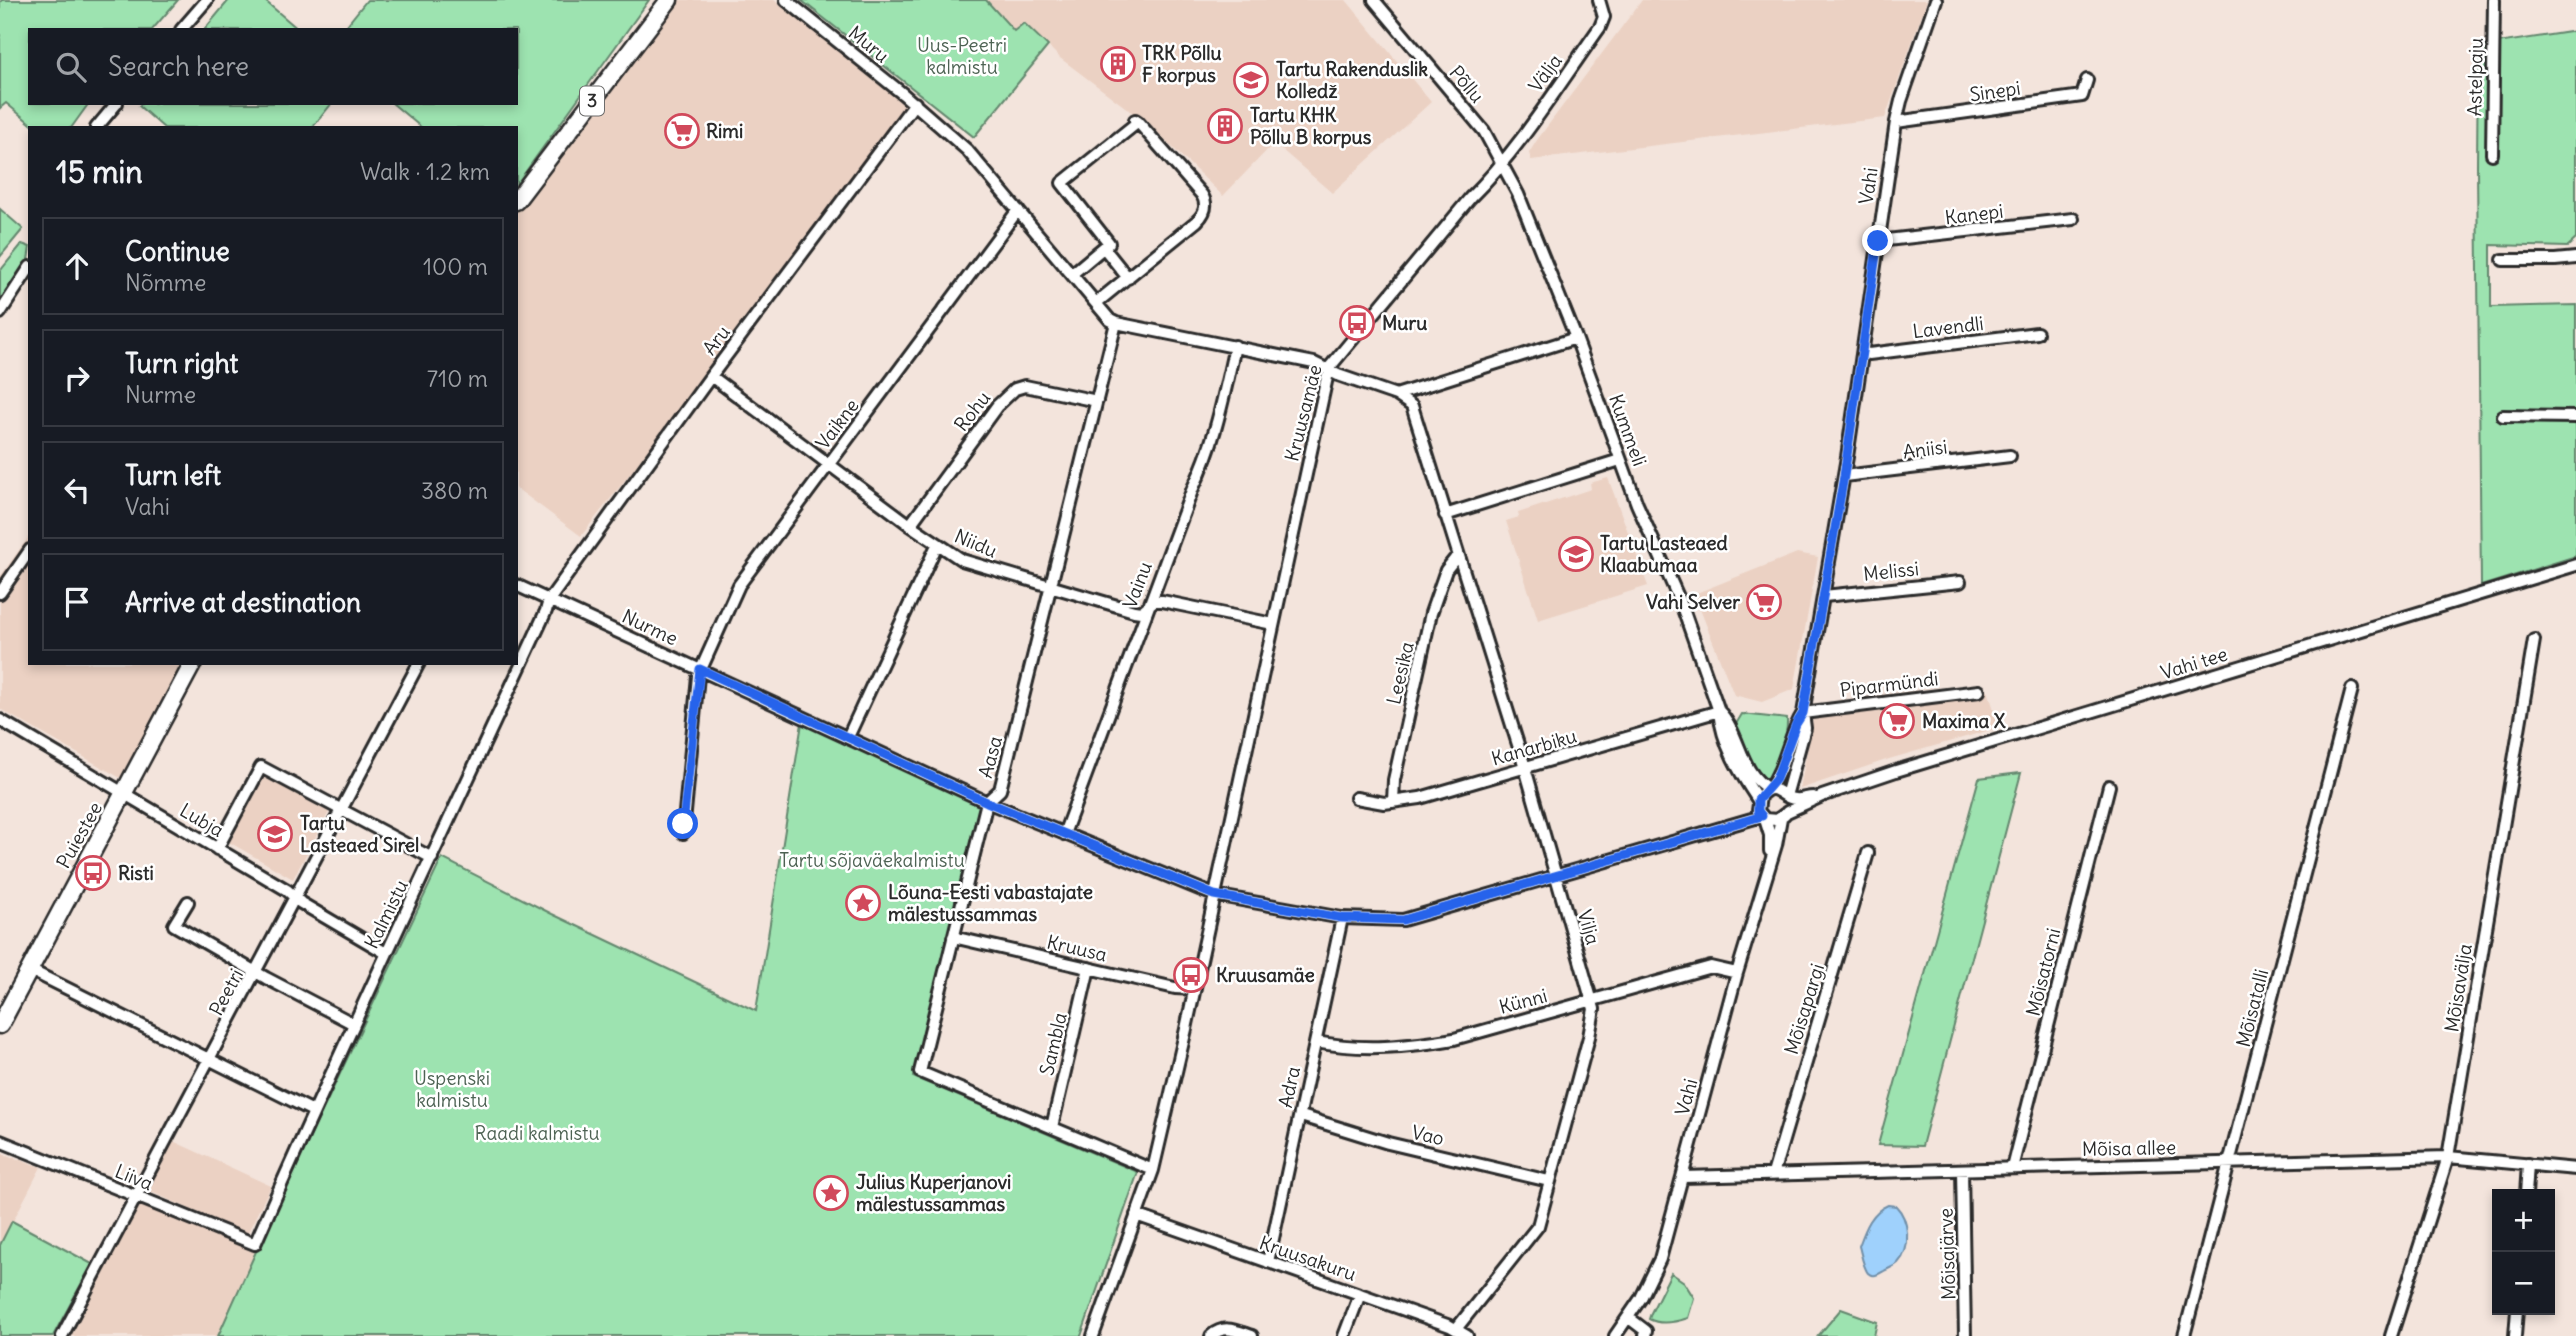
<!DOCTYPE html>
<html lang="en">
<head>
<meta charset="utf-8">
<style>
	:root { --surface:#171b24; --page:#242831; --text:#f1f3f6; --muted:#9ea1a6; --line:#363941 }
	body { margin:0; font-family:Delius,sans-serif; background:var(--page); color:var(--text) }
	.controls { position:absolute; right:21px; bottom:21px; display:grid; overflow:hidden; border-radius:0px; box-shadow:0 4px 10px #0003 }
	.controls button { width:63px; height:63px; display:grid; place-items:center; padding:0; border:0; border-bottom:2px solid var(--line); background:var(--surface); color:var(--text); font:35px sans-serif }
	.stop { position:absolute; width:21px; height:21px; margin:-16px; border:5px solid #2563eb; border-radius:50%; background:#fff }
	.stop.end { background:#2563eb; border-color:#fff; box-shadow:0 2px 7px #0008 }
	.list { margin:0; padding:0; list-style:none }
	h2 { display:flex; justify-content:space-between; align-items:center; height:91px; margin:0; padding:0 28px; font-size:30px }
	h2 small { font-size:23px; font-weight:400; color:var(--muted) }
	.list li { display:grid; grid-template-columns:46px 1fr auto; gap:21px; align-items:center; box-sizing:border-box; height:98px; margin:0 14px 14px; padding:0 14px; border:2px solid var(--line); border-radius:0px }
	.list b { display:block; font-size:26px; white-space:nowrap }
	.list p { margin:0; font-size:23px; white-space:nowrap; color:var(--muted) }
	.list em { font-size:23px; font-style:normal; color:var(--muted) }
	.icon { flex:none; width:38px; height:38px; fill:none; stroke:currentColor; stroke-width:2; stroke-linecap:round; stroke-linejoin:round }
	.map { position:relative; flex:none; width:2576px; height:1336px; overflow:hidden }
	.search { position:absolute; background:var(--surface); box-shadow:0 4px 10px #0003; left:28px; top:28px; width:490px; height:77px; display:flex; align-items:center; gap:18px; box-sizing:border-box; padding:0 24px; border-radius:0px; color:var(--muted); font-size:26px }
	.panel { position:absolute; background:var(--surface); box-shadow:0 4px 10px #0003; left:28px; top:126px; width:490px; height:539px; border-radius:0px }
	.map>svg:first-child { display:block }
</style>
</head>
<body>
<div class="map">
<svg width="2576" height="1336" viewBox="0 0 2576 1336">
	<rect width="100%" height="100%" fill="#f3e4dc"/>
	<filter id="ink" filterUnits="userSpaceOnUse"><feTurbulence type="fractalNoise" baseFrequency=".0143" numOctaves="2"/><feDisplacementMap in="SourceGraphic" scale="14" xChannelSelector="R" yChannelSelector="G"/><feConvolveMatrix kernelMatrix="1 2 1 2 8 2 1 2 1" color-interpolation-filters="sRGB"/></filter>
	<g filter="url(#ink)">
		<path fill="#ebd1c3" d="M678,0H774L907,106L637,465L581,536L516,488V206Z
			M986,0H1346L1431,102L1332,193L1274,143L1223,196L1149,125L1060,58L1025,23L1015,32Z
			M1642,0H1927L1885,118L1531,160L1529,153L1537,140Z
			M1608,478L1648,586L1538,620L1506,521L1519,517L1518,513L1591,489L1590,483Z
			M30,535V663H185L124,780L0,709V577Z
			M1797,553L1818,557L1794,689L1762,702L1734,695L1694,594Z
			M1988,690L1994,710L2004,726L1889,759L1800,789L1815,708Z
			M264,777L329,812L293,879L229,842Z
			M173,1141L271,1186L247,1234L147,1190Z
			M0,1153L41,1167L13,1221L92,1264L53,1336H0Z
			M138,1204L256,1252L218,1336H67Z"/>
		<path fill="#9de3b0" stroke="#64876e" stroke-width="2" d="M2,0H178L152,30H30V103H89L71,128H36L6,103L0,108V2Z
			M229,0H264L299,30H204Z
			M367,0H649L516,185V128H422L392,103H516V30H343Z
			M801,0H986L1014,31L1024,23L1048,46L974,137Z
			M2576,31V239L2567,247L2491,245V307L2576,305V556L2481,586L2477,166L2478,46Z
			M142,103H332L312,128H164L139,106Z
			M0,209L23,229L0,257Z
			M22,244L30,247L28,260L0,302V271Z
			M1742,714L1787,719C1788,730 1778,776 1767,778C1762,779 1760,777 1756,775L1736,724Z
			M802,723L980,804L913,1077L1138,1172L1081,1336H218L258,1247L442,858L552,914L756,1011Z
			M2021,773L1922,1146L1878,1145L1979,778Z
			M12,1221L92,1264L53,1336H0V1245Z
			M1671,1273L1684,1282L1694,1298L1688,1318C1676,1322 1660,1325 1649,1319L1651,1313Z
			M1841,1309L1877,1322L1874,1336H1818Z"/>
		<path fill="#9fd1fc" stroke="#718fa8" stroke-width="2" d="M1888,1205L1896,1206C1909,1219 1912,1248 1898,1263C1894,1267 1889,1268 1884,1271C1879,1274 1873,1278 1868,1273C1863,1267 1861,1253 1859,1246C1865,1230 1871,1212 1888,1205Z"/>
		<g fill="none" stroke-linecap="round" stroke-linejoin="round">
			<g stroke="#2b2b2b" stroke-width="16">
				<path id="minor" d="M786,0L903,94L967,150L1110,320L1116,323L1314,363L1338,375L1396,395L1576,338
					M1374,0L1484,131L1518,194L1576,338L1637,504L1682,606L1719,711C1722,744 1740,773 1758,800
					M181,30L207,0
					M1896,122L2082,96L2087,80
					M96,128L117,103
					M2492,154L2494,0
					M1878,241L2073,219
					M1104,248L1128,278
					M2503,260H2555L2576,258
					M1072,274L1109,243L1062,183L1138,122L1135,120
					M1096,303L1197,221C1205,213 1208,205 1202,195L1138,122
					M0,313L30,267
					M1116,323L1000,790L987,802L920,1072L1153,1170
					M1863,352L1869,354L2037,333
					M711,376L910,525L962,560L1134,611L1141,612L1154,601H1162L1273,624
					M1396,395L1412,406L1521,754L1594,1009L1589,1037L1538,1226L1456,1329
					M2503,416L2576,417
					M1844,476L2010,456
					M1445,515L1620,460
					M910,525L997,406L1015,389L1025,386L1097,401
					M516,585L987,802L1214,895L1342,918L1403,920L1762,816
					M0,593L30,550
					M1824,596L1960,582
					M1719,711C1741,734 1739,773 1769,789
					M1803,713L1979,691
					M0,720L287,890L301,903L386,953
					M848,737L937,545
					M1769,789C1786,766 1788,737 1803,713
					M1786,796L1805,728L1803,713L1847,457L1896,122L1901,101L1936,0
					M1356,798L1384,803L1420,798L1719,711
					M1393,802L1394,780L1431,613L1446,570L1454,560L1459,558
					M1787,812L1822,796L1896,771L2576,565
					M1785,814L1777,820L1765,819L1758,811L1760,796C1776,779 1780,798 1795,799C1800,800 1807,797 1813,797
					M1765,819L1770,835V851
					M683,833L698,676L739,585L1018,210
					M1064,834L1193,488C1215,443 1224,395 1235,346
					M217,849L261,767L432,858
					M188,902L174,925L266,978L354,1024
					M953,937L1175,988L1194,989
					M30,970L313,1111
					M1316,1042C1362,1051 1408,1047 1454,1039L1711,967L1737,973
					M1301,1116L1388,1143L1549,1181
					M1052,1127L1089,968
					M0,1141L255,1244C348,1031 449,822 546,611L549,600L711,376L915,103
					M2012,1168L2109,786
					M1962,1170L1965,1336
					M1773,1174L1868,853
					M1683,1177L2448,1157L2576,1169
					M2526,1194L2528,1164
					M1136,1215L1450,1326L1467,1336
					M1268,1262L1342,918
					M1629,1318L1646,1331L1645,1336
					M62,1336L419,663
					M1093,1336L1153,1170L1186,1029L1329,368L1470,198C1519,150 1560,83 1600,27L1604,17L1599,0
					M1211,1336C1225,1324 1236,1331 1252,1336
					M1344,1336L1360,1294
					M1615,1336L1641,1298L1660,1259L1737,973L1776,845L1781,818
					M2184,1336L2352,689
					M2391,1336L2448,1157L2534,640
					M2515,1336L2517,1310"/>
			</g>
			<g stroke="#2b2b2b" stroke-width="21">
				<path id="highway" d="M516,201L669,0
					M0,1025L193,663"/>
			</g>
			<use href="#minor" stroke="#fff" stroke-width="10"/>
			<use href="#highway" stroke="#fff" stroke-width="16"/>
		</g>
	</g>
	<g fill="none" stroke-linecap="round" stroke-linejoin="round" filter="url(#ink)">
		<path stroke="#2563eb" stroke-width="9" d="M683,824L700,669L987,802L1214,895L1342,918L1403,920L1762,816L1758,811V800L1776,779L1796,724L1803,713L1844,476L1878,241"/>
	</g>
	<defs>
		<g id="building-ring" transform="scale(1.75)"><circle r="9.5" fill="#fff" stroke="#d1495b" stroke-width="1.5"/><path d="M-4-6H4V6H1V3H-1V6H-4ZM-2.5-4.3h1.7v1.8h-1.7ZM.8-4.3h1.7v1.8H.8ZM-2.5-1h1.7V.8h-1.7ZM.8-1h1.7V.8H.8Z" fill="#d1495b"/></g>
		<g id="university-ring" transform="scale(1.75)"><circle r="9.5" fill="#fff" stroke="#d1495b" stroke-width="1.5"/><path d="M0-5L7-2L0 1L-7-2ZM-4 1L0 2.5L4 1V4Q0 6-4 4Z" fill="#d1495b"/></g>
		<g id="supermarket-ring" transform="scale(1.75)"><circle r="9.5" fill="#fff" stroke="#d1495b" stroke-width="1.5"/><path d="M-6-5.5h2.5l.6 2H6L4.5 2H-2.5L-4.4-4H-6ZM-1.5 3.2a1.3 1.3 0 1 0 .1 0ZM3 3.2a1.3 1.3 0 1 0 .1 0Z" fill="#d1495b"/></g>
		<g id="bus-ring" transform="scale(1.75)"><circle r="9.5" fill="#fff" stroke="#d1495b" stroke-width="1.5"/><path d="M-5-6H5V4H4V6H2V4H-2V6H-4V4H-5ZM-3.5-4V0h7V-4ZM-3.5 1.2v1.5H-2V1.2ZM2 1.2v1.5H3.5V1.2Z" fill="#d1495b"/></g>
		<g id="school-ring" transform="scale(1.75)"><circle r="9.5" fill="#fff" stroke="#d1495b" stroke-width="1.5"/><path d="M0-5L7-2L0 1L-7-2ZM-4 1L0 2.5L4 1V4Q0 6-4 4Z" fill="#d1495b"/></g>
		<g id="sight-ring" transform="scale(1.75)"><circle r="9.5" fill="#fff" stroke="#d1495b" stroke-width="1.5"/><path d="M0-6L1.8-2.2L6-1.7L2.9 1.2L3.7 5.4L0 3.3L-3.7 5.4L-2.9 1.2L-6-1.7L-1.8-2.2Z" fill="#d1495b"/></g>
	</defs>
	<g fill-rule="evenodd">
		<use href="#building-ring" x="1118" y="64"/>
		<use href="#university-ring" x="1251" y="80"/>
		<use href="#building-ring" x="1225" y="126"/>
		<use href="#supermarket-ring" x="682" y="131"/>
		<use href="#bus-ring" x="1357" y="323"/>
		<use href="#school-ring" x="1576" y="554"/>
		<use href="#supermarket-ring" x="1764" y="602"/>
		<use href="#supermarket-ring" x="1897" y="721"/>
		<use href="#school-ring" x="275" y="834"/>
		<use href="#bus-ring" x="93" y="873"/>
		<use href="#sight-ring" x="863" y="903"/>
		<use href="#bus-ring" x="1191" y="975"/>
		<use href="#sight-ring" x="831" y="1193"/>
	</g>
	<g text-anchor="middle" stroke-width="5" stroke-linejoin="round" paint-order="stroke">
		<rect fill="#fff" stroke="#6b6b6b" stroke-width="2" x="580" y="86.5" width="24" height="29" rx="5"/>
		<g font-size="18" font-weight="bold" fill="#2b2b2b">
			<text x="592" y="107">3</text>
		</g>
		<g font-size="19" fill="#2b2b2b" stroke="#fff">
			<text transform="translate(869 44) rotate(39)" y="7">Muru</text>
			<text transform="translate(1545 73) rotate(-54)" y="7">Välja</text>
			<text transform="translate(2475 77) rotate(-89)" y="7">Astelpaju</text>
			<text transform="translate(1467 84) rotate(50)" y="7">Põllu</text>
			<text transform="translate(1995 91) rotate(-8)" y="7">Sinepi</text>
			<text transform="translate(1868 186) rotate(-82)" y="7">Vahi</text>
			<text transform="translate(1974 214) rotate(-7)" y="7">Kanepi</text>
			<text transform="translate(1948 327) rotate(-7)" y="7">Lavendli</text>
			<text transform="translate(716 340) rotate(-53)" y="7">Aru</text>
			<text transform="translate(972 411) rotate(-52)" y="7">Rohu</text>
			<text transform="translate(1303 413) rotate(-76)" y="7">Kruusamäe</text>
			<text transform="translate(837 424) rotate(-53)" y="7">Vaikne</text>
			<text transform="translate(1628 430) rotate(70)" y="7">Kummeli</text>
			<text transform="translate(1925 449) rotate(-7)" y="7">Aniisi</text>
			<text transform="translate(976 543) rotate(23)" y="7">Niidu</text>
			<text transform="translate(1891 571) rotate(-6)" y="7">Melissi</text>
			<text transform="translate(1137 585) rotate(-69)" y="7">Vainu</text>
			<text transform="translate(650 627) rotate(25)" y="7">Nurme</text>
			<text transform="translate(2194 663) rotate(-17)" y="7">Vahi tee</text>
			<text transform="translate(1400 673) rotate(-77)" y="7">Leesika</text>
			<text transform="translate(1889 684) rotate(-7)" y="7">Piparmündi</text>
			<text transform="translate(1534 747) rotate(-16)" y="7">Kanarbiku</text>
			<text transform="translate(990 757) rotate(-75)" y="7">Aasa</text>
			<text transform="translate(202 820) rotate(30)" y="7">Lubja</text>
			<text transform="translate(79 835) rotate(-61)" y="7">Puiestee</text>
			<text transform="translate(386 914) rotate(-64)" y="7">Kalmistu</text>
			<text transform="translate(1589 927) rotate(74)" y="7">Vilja</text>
			<text transform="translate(1077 948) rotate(13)" y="7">Kruusa</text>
			<text transform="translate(2043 972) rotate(-76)" y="7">Mõisatorni</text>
			<text transform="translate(2458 988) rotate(-81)" y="7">Mõisavälja</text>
			<text transform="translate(226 992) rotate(-62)" y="7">Peetri</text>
			<text transform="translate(1523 1001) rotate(-15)" y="7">Künni</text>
			<text transform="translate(2252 1008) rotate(-76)" y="7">Mõisatalli</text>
			<text transform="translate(1804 1009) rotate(-73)" y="7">Mõisapargi</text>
			<text transform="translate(1053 1044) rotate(-77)" y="7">Sambla</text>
			<text transform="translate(1289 1087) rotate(-78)" y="7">Adra</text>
			<text transform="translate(1686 1097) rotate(-75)" y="7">Vahi</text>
			<text transform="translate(1428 1135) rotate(13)" y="7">Vao</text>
			<text transform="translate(2129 1148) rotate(-1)" y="7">Mõisa allee</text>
			<text transform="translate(134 1177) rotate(22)" y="7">Liiva</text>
			<text transform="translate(1947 1254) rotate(-92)" y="7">Mõisajärve</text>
			<text transform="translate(1308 1258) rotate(19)" y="7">Kruusakuru</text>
		</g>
		<g font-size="19" fill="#4d6253" stroke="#fff">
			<text x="962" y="52">Uus-Peetri<tspan x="962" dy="22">kalmistu</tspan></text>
			<text x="872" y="867">Tartu sõjaväekalmistu</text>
			<text x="452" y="1085">Uspenski<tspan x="452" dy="22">kalmistu</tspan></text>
			<text x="537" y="1140">Raadi kalmistu</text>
		</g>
		<g font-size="19" font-weight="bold" fill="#2b2b2b" stroke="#fff" text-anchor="start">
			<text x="1142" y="60">TRK Põllu<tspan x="1142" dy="22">F korpus</tspan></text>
			<text x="1276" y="76">Tartu Rakenduslik<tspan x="1276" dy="22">Kolledž</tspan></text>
			<text x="1250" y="122">Tartu KHK<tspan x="1250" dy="22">Põllu B korpus</tspan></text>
			<text x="706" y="138">Rimi</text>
			<text x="1382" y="330">Muru</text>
			<text x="1600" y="550">Tartu Lasteaed<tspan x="1600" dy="22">Klaabumaa</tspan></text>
			<text x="1740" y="609" text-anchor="end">Vahi Selver</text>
			<text x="1922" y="728">Maxima X</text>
			<text x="300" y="830">Tartu<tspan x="300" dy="22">Lasteaed Sirel</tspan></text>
			<text x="118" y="880">Risti</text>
			<text x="888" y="899">Lõuna-Eesti vabastajate<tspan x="888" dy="22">mälestussammas</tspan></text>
			<text x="1216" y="982">Kruusamäe</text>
			<text x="856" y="1189">Julius Kuperjanovi<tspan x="856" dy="22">mälestussammas</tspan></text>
		</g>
	</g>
</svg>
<div class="controls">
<button>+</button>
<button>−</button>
</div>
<div class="stop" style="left:683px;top:824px"></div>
<div class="stop end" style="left:1878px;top:241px"></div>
<div class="search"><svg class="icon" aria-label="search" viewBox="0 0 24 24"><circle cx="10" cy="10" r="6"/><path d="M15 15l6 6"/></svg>Search here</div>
<section class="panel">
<h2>15 min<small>Walk · 1.2 km</small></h2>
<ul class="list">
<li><svg class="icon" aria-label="ahead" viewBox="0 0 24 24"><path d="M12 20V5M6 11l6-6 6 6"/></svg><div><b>Continue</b><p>Nõmme</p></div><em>100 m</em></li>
<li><svg class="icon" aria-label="right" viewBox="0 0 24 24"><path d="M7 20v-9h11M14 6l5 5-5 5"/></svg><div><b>Turn right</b><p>Nurme</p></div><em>710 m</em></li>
<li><svg class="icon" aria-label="left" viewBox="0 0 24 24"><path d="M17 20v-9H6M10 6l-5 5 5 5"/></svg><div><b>Turn left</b><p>Vahi</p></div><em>380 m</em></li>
<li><svg class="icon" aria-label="arrive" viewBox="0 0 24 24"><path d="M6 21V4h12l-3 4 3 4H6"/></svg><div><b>Arrive at destination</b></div></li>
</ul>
</section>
</div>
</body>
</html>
